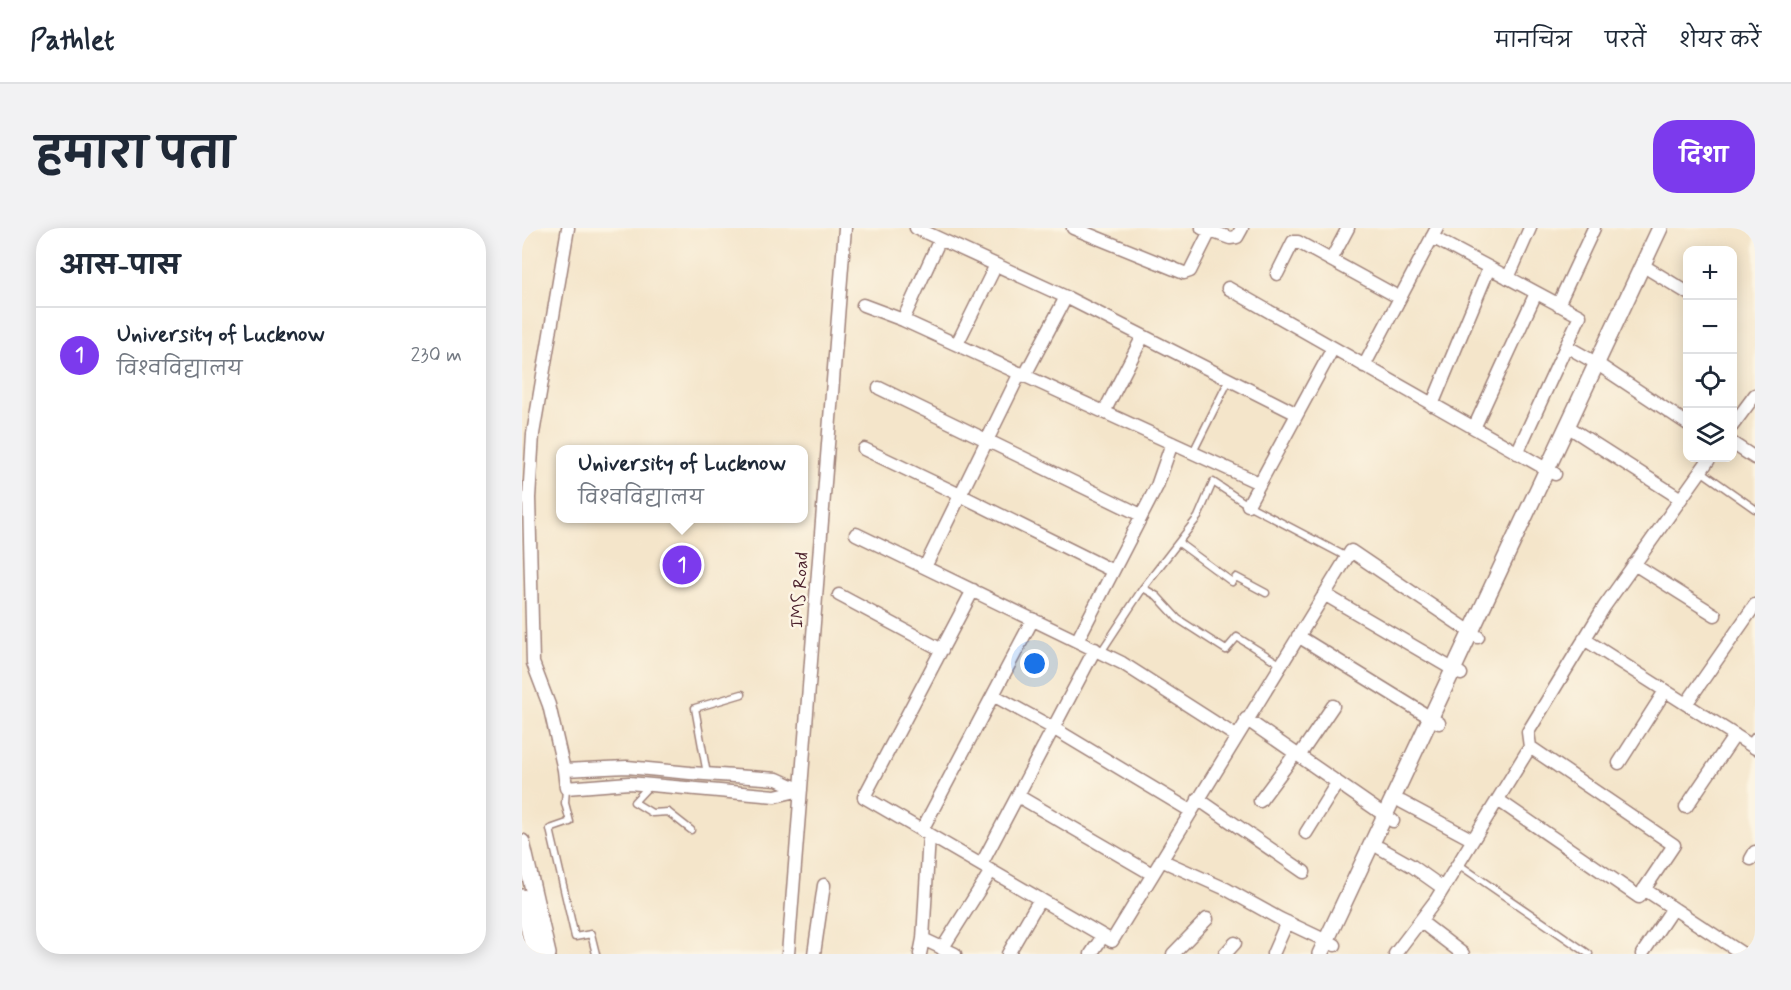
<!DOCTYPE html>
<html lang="hi">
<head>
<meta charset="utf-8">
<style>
	:root { --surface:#fff; --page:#f2f2f3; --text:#1f2937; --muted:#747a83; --line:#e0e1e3; --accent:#7c3aed }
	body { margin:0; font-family:Mynerve,"Playpen Sans Deva",sans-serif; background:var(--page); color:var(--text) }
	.controls { position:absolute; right:18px; top:18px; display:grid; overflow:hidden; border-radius:12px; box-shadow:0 3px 15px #0003 }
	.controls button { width:54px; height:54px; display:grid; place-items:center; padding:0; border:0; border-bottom:2px solid var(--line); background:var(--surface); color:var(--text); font:30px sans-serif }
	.you { position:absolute; left:513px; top:436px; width:21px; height:21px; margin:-15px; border:4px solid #fff; border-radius:50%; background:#1a73e8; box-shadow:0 0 0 9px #1a73e833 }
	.badge { display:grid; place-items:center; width:39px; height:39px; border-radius:50%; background:var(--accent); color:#fff; font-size:20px; font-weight:700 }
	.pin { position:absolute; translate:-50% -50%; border:3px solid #fff; box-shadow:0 2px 6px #0006 }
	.popup { position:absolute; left:34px; top:217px; width:252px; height:78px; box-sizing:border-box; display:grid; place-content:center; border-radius:12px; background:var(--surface); filter:drop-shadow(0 2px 4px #0005); font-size:20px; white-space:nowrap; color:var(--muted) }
	.popup b { font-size:22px; color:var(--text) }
	.popup::after { content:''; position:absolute; left:50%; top:100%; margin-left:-12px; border:12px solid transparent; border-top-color:var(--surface) }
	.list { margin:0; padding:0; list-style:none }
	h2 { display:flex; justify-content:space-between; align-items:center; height:78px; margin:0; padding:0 24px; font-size:26px }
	h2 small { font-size:20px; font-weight:400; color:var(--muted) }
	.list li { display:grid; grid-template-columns:39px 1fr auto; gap:18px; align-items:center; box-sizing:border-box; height:96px; padding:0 24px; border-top:2px solid var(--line) }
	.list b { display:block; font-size:22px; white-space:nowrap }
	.list p { margin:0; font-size:20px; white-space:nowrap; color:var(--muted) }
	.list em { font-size:20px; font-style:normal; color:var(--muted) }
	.icon { flex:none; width:33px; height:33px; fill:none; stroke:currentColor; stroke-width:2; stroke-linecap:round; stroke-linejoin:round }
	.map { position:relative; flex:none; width:1233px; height:726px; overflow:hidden; border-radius:24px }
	header { display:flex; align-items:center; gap:36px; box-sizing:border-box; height:84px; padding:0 30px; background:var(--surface); border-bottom:2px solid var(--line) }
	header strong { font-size:28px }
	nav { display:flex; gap:33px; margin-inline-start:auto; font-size:21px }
	.intro { display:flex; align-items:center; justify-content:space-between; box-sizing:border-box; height:144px; padding:0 36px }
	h1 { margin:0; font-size:42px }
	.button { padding:15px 27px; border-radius:24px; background:var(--accent); color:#fff; font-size:21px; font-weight:700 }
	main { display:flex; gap:36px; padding:0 36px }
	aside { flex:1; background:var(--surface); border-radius:24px; box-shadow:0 3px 15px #0003 }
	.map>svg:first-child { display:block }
</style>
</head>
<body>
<header>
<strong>Pathlet</strong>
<nav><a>मानचित्र</a><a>परतें</a><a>शेयर करें</a></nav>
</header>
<div class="intro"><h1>हमारा पता</h1><a class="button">दिशा</a></div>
<main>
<aside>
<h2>आस-पास<small></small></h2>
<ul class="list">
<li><span class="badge">1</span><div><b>University of Lucknow</b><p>विश्वविद्यालय</p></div><em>230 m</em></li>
</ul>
</aside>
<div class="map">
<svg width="1233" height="726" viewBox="0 0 1233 726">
	<rect width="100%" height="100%" fill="#fcf5e5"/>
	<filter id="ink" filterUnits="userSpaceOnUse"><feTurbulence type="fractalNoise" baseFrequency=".0167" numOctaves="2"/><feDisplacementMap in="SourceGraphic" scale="12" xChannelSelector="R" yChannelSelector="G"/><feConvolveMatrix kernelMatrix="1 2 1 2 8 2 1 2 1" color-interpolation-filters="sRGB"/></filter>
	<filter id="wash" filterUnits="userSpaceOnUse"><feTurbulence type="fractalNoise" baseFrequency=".008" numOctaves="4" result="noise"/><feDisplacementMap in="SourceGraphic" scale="24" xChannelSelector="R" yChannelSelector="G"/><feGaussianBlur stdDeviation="1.35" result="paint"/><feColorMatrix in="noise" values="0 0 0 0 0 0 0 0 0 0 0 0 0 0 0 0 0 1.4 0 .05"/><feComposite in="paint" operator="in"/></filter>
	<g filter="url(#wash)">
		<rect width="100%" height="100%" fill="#f4e5ca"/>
	</g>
	<g filter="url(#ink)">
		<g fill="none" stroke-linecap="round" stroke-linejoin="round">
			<g stroke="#9f827a" stroke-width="9">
				<path id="service" d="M671,224L707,152
					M1179,243L1233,281
					M657,315L710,354L714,349L744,365
					M621,360L635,368L656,391L704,422L715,409L758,436
					M579,424L621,360L676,289L691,254L726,277L825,329
					M1227,516L1233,508
					M185,546L173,480L220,466
					M127,558L112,574L130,585L146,584L169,602
					M44,560L43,575L48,594L28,601L53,709L69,706L74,726
					M936,636L1067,726"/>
			</g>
			<g stroke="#9f827a" stroke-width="15">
				<path id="minor" d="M46,0L11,206L7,270L11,435L27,477L42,542L44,560L107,555L253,568L279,562
					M394,0L544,69L775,186
					M551,0L662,45L668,43L688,3
					M680,0L708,10L715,9L720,0
					M910,9L1058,88L995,225
					M809,32L826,0
					M1120,37L1166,65
					M755,46L771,14H776L878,70
					M986,50L1008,0
					M706,60L1033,246
					M341,77L381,92L737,255
					M1036,77L1072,0
					M381,92L418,11
					M435,116L474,37
					M1044,118L1074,135L1166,196
					M842,138L915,0
					M503,147L544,69
					M357,160L619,287
					M910,177L967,40
					M582,184L621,108
					M1045,198L1159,271
					M1210,198L1233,167
					M952,200L1014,65
					M1210,215L1233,230
					M342,221L438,267L591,343
					M726,277L811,120
					M334,306L600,435L714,508
					M1112,336L1193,387
					M403,339L498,145
					M451,362L342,569L590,713L829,323L956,409
					M802,366L939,446
					M317,367L420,422
					M776,408L917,495
					M1062,411L1233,520
					M555,413L635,258L650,215
					M471,467L531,500L669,583
					M1164,476L1233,377
					M724,491L871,593
					M777,528L811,478
					M1097,535L1143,463
					M42,542L105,539L168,545L255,551L279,562
					M496,568L630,646
					M676,571L782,644
					M976,572L1117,669L1152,617L1008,519
					M738,573L773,526
					M880,574L951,612
					M1164,579L1213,507
					M400,602L511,391
					M784,605L815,555
					M858,620L890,638L921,660
					M1229,631L1233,624
					M639,632L704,661L758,691L813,717
					M459,637L573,421
					M1122,661L1221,726
					M898,693L941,726
					M401,711L433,726
					M420,721L469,643
					M266,726L323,0
					M292,726L302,657
					M398,726L401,711L407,607
					M486,726L518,671
					M569,726L581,708
					M651,726L685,691
					M703,726L713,715
					M751,726L765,694
					M873,726L914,672L1008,519L1006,504L1082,379L1188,230
					M1120,726L1151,680"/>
			</g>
			<g stroke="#9f827a" stroke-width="18">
				<path id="tertiary" d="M0,614L26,726
					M0,669L12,726
					M798,726L1138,0"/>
			</g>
			<use href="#service" stroke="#fff" stroke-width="6"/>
			<use href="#minor" stroke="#fff" stroke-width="12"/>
			<use href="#tertiary" stroke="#fff" stroke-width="15"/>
		</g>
	</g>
	<g text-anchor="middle" stroke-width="5" stroke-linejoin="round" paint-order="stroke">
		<g font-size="18" fill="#4a1f2b" stroke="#fcf5e5">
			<text transform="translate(277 362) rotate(-86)" y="6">IMS Road</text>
		</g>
	</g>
</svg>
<div class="controls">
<button>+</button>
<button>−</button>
<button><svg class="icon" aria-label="locate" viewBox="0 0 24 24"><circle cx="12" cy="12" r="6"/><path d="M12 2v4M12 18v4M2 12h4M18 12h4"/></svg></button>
<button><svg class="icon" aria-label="layers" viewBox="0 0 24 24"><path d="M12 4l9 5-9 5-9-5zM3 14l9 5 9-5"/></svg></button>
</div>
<div class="you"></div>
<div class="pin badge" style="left:160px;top:337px">1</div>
<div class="popup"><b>University of Lucknow</b>विश्वविद्यालय</div>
</div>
</main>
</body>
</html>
